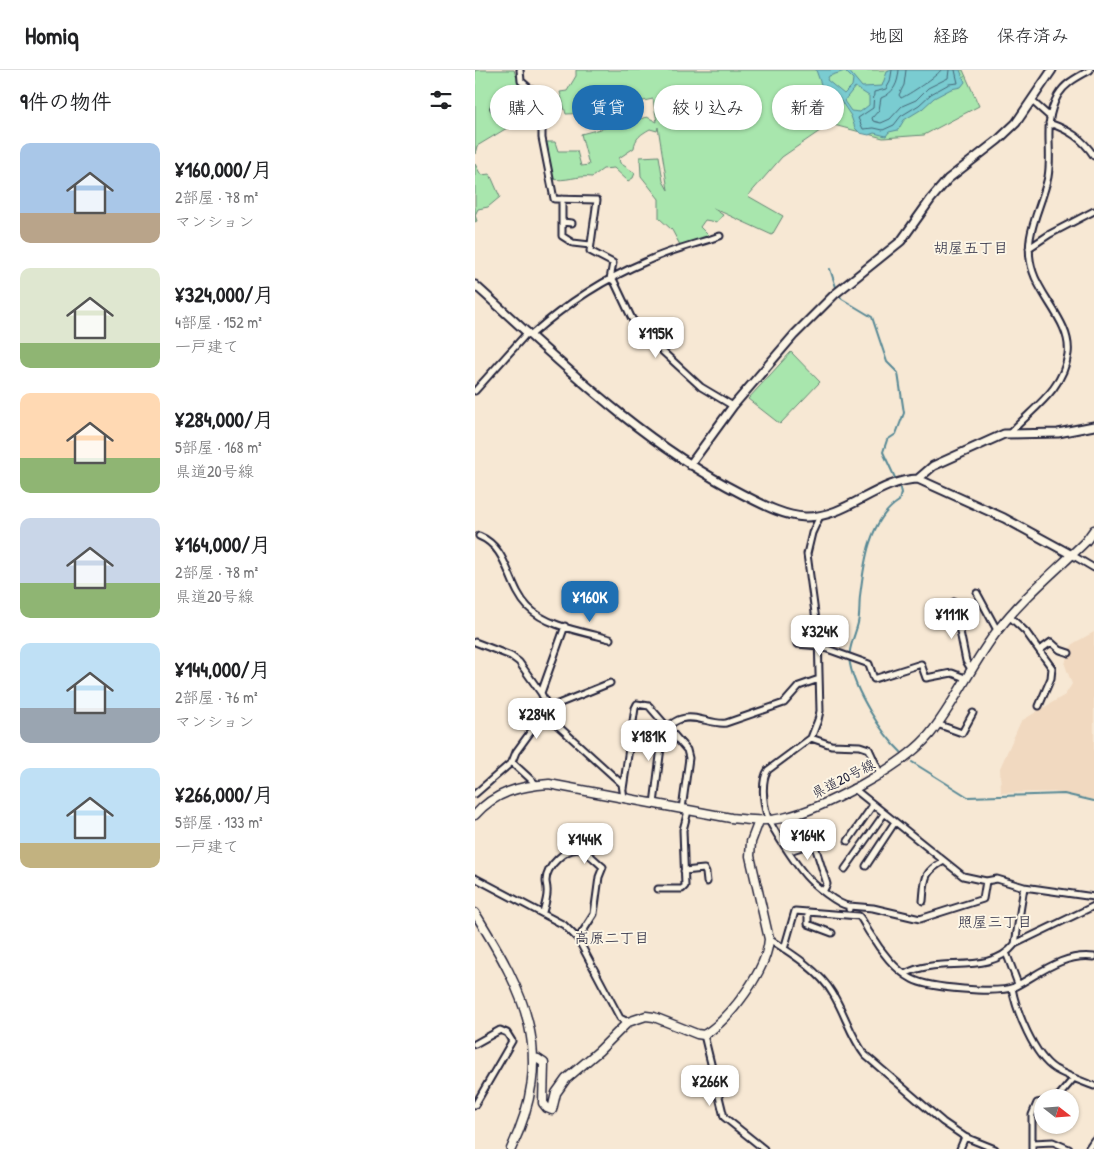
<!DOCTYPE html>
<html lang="ja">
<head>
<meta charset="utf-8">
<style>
	:root { --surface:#fff; --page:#f2f2f2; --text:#202124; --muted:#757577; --line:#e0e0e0; --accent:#1f6fb2 }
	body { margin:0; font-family:"Patrick Hand","Klee One",sans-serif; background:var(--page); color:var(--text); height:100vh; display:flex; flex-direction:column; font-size:19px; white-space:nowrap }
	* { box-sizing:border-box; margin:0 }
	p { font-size:16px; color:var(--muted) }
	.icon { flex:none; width:28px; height:28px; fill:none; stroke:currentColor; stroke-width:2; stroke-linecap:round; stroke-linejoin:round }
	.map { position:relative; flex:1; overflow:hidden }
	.panel { display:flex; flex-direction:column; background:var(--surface); width:475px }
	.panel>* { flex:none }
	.guide { position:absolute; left:15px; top:15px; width:475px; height:45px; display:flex; gap:10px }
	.needle { width:32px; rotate:107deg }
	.fabs { position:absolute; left:559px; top:1019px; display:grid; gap:10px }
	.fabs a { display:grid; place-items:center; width:45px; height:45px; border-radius:50%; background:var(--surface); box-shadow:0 1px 4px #0004; font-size:25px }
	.price { position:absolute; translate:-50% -42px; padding:0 11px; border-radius:10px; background:#fff; color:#222; font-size:16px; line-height:32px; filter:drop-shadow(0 1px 2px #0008) }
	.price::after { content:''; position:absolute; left:50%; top:30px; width:15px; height:11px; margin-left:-8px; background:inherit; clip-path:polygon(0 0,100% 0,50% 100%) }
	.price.selected { background:var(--accent); color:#fff }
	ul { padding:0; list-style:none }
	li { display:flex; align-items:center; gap:15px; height:125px; padding:0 20px }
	li span { display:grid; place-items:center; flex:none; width:140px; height:100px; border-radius:10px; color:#555 }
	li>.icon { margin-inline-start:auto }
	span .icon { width:60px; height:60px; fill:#fffc; stroke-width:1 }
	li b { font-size:21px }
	h2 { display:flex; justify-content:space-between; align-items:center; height:60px; padding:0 20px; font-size:21px }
	.tag { padding:0 18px; border-radius:22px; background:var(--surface); box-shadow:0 1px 4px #0004; font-size:18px; line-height:45px }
	.tag.selected { background:var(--accent); color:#fff }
	header { display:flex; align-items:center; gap:30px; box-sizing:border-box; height:70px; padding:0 25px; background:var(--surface); border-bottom:1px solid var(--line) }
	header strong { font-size:24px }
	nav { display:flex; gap:28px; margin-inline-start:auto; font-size:18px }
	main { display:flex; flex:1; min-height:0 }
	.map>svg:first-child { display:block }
	.built { fill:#f1d9c0 }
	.green { fill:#a8e6ad; stroke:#658474 }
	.water { fill:#7accd1; stroke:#578895; fill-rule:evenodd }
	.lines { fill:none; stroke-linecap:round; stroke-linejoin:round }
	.shore { stroke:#456677; stroke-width:1 }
	.stream { stroke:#578895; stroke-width:2 }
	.minor-casing { stroke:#22223b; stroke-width:9 }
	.tertiary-casing { stroke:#22223b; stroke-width:11 }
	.secondary-casing { stroke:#22223b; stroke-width:11 }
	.minor { stroke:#fcf5e5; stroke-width:5 }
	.tertiary { stroke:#fcf5e5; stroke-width:7 }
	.secondary { stroke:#fcf5e5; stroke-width:8 }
	.labels { text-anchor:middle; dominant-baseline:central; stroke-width:4; stroke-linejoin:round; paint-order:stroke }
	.street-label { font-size:14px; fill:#22223b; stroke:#fcf5e5 }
	.neighbourhood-label { font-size:15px; fill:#22223b; stroke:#fcf5e5 }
</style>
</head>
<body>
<header>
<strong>Homiq</strong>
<nav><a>地図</a><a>経路</a><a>保存済み</a></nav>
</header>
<main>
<section class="panel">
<h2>9件の物件<svg class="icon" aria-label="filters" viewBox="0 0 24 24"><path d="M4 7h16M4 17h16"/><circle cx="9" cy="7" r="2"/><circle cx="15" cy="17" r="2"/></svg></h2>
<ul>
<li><span style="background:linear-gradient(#a9c7e8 70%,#b9a48a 0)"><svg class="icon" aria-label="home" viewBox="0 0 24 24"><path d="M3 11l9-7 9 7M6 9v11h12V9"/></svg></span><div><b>¥160,000/月</b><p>2部屋 · 78 m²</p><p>マンション</p></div></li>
<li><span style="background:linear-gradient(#dfe7d0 75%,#8fb573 0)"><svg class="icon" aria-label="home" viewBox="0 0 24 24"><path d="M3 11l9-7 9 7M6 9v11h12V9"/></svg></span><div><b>¥324,000/月</b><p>4部屋 · 152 m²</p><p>一戸建て</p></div></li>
<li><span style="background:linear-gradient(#ffd9b3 65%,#8fb573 0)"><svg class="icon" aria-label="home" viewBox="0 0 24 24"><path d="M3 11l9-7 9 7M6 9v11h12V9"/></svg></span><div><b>¥284,000/月</b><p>5部屋 · 168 m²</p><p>県道20号線</p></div></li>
<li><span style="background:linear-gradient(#c9d6e8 65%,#8fb573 0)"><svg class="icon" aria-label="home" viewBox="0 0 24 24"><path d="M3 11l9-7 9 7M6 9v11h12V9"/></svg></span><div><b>¥164,000/月</b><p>2部屋 · 78 m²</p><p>県道20号線</p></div></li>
<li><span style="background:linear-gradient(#bfe0f5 65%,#9aa5b1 0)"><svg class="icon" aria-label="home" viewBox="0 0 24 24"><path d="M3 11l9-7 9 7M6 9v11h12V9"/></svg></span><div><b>¥144,000/月</b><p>2部屋 · 76 m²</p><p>マンション</p></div></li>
<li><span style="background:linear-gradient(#bfe0f5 75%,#c2b280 0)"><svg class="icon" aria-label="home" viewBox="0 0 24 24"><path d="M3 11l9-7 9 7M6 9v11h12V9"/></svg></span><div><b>¥266,000/月</b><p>5部屋 · 133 m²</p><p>一戸建て</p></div></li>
</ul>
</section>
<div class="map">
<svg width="619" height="1079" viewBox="0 0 619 1079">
	<rect width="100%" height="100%" fill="#f7e8d4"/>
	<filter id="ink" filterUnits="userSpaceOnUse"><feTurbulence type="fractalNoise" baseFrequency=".02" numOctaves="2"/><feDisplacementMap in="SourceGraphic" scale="10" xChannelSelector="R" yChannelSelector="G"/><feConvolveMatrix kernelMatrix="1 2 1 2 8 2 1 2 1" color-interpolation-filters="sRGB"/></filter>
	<g filter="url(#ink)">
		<path class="built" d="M 619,562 L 619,730 L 579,722 L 526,723 L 525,698 L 546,651 L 590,625 L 597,614 L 590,595 L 593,581 L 599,573 Z"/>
		<path class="green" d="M 0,0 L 39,0 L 41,6 L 51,14 L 17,38 L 20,40 L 39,29 L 39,44 L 42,52 L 2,76 L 0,84 Z
			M 101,0 L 488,0 L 504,36 L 449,65 L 408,68 L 355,54 L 307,87 L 273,126 L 308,146 L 297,165 L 238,138 L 248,145 L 242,152 L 230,150 L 225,157 L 234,166 L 205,175 L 197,160 L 184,148 L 184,129 L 166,106 L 165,87 L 184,86 L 188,111 L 193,120 L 183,57 L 182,61 L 175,59 C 166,64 160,68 159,78 L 144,88 L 145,93 L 160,103 L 158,108 L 153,111 L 139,98 L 128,99 L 117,107 C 103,105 90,112 77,109 L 70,72 L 80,72 L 83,81 L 102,81 L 106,96 L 114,95 L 106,64 L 172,47 L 182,52 L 178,29 L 144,36 L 139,33 L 115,43 L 91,44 L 85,22 L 92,21 L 101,6 Z
			M 0,94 L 6,105 L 15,104 L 25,127 L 13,137 L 3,139 L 0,145 L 2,151 L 0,152 Z
			M 316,282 L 345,312 L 305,354 L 273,329 Z"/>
		<path class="water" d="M 341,0 L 373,0 L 387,17 L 407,16 L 412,2 L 416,0 L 485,0 L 490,12 L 486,17 L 476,19 L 459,28 L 447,39 L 429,50 L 423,60 L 414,62 L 411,66 L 399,63 L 394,65 L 385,63 L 380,58 L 376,46 L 364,28 L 357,21 L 348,20 ZM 370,1 L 378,9 L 377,16 L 369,24 L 352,10 L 354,6 ZM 380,17 L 394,26 L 394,35 L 385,42 L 376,41 L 369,31 Z"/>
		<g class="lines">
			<path class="shore" d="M 417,0 L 415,12 L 411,19 L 399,22 L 398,38 L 383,48 L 388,59 L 399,58 L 408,60 L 419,55 L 426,46 L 444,35 L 456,24 L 474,14 L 483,13 L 480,0
				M 424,0 C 423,13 419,23 406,28 L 404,40 L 397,48 L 398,51 L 406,53 L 415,49 L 427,36 L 441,30 L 453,18 L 473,8 L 474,0
				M 431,0 L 429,15 L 424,25 L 426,28 C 432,26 465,4 466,0"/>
			<path class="stream" d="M 355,199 L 362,220
				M 364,225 L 367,229 L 397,247 L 412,292 L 423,303 L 429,343 L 421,364 L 412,370 L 408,382 L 421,410
				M 424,414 L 426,423 L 424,431 C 394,450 389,493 385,526 C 384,535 385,544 383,553 C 380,566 372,580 375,594 C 380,621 406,663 426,682
				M 437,692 L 493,727 L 589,724 L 619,731"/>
			<defs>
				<path id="minor" d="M 45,0 L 46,11 L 54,18
					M 557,31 L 575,47
					M 19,38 L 54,18 L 64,21 L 67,28 L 67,68 L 79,129 L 122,130 L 115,181 L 138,193 L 135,209
					M 574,53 C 594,60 607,68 619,86
					M 87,129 L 87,166 L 98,173 L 115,175
					M 87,152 L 97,153
					M 554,178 L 575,164 L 619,141
					M 135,209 L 139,211 L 157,249 L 173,268 L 226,317 L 258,336
					M 56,265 C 91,234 129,209 172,191 C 195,180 221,174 245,166
					M 0,321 L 53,262
					M 536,362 C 558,338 588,320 593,284 C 597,255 566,228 558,202 C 546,167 566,140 573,107 C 578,77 567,54 583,25 C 591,12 603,7 615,0
					M 345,446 L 337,463 L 332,484 L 343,565 L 345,641 L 343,650 L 336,668 L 293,700 C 286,710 288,732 292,745 C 295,756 322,796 331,806 C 339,815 363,835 374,836
					M 4,466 C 34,478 32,515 53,537 C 72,557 110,562 135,569
					M 597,485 L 619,498
					M 502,523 L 522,560
					M 479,532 L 491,591 L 496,599
					M 534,546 L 551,562 L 577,598 L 576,608 L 564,636
					M 0,572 L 36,586 L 44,592 L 66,623 L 82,655 L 147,714 L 149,728
					M 322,574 L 344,576 L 394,594 L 399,609 L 446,594 L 451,608 L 477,603 L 490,608
					M 565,580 L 576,572 L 585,580 L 594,583
					M 66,623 L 90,556
					M 462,654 L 487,663 L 498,643
					M 192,657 C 196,654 202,650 206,649 C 220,644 237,655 251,653 L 309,633 L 324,616 L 344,609
					M 336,668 L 356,675 L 385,676 L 394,679 L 405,703
					M 37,692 L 62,715
					M 378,718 L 488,806 L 511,811 L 522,809 L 549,817 L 619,827
					M 148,719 L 160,638 L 162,634 L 174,636 L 212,680 L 214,688 L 207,739
					M 0,724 L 37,692 L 41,682 L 73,638 L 135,613
					M 179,734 L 189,653
					M 373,771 L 398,735
					M 314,781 L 339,773 L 352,814 L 349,820
					M 391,796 L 420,752
					M 370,799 L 409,744
					M 209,801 L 229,799 L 231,803 L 232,812
					M 0,808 L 89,855 L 103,869 L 145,948 L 153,952
					M 183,819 L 207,819 L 210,816 L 208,760 L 213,741
					M 448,831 C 450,809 448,802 469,791
					M 374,839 L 374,836 L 398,838 L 445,849 L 508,829 L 511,811
					M 68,842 C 70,835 73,826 72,819 C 72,816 71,814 71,811 C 71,797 91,776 106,780 C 113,782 122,792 128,797 L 124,807 L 119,844 L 103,869
					M 333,842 L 333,854 L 357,863
					M 294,869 C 316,883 345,901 358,924 C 370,944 376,967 390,985 L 468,1052 L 490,1067 L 520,1079
					M 540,874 L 549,817
					M 309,879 L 320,841 L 384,846 C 389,851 391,859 396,865 C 405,880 421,901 437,909 C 453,918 523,924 539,917 C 564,904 588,883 619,887
					M 532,885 L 543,914
					M 430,904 C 464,885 514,907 540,874 L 619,836
					M 537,918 C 541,940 559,986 580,999 C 592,1006 606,1011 619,1016
					M 229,965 L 249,1047 L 289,1079
					M 0,974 L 25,960 L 32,963 L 37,971 L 0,1035
					M 582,1028 L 599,1008
					M 558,1073 L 578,1072 L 594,1079
					M 485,1079 L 490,1067
					M 557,1079 L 557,1045 L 562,1033 L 568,1032
					M 613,1079 L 619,1070"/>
				<path id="tertiary" d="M 0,215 C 84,291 165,372 267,424 C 287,434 308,446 330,447 C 372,448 402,410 443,409 L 529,448 L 597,485
					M 215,395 L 258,336 L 319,265 L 360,224 L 426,171 L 456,129 L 473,109 L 523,70 L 541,53 L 577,0
					M 443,409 L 458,396 L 529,364 L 583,363 L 619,356"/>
				<path id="secondary" d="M 0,745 C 20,722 45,716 74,714 L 256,748 C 274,750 290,752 308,748 C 348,739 429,696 455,664 C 481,632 497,593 523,560 C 548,527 582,500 611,471 L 619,460
					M 0,843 C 51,925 81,984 36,1079
					M 58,988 L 63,989 L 69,993 L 68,1033 L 72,1038 L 77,1040 L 81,1023 L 91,1009 L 124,981 L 153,952 L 171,946 L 179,947 L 222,964 L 229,965 C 255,949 292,900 294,869 L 275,786 L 276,772 L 284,751"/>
			</defs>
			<use href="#minor" class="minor-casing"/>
			<use href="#tertiary" class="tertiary-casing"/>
			<use href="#secondary" class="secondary-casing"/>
			<use href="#minor" class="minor"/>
			<use href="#tertiary" class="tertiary"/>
			<use href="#secondary" class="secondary"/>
		</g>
	</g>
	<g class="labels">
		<g class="street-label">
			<text transform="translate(368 708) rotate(-27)">県道20号線</text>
		</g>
		<g class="neighbourhood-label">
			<text x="496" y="177">胡屋五丁目</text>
			<text x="520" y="851">照屋三丁目</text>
			<text x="137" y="867">高原二丁目</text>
		</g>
	</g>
</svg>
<div class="fabs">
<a><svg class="needle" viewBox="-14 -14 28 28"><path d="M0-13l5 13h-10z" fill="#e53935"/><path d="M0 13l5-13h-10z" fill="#757577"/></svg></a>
</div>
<b class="price" style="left:181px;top:289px">¥195K</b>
<b class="price selected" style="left:115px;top:553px">¥160K</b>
<b class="price" style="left:477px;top:570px">¥111K</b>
<b class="price" style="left:345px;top:587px">¥324K</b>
<b class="price" style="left:62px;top:670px">¥284K</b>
<b class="price" style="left:174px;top:692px">¥181K</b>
<b class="price" style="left:333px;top:791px">¥164K</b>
<b class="price" style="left:110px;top:795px">¥144K</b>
<b class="price" style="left:235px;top:1037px">¥266K</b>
<div class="guide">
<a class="tag">購入</a>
<a class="tag selected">賃貸</a>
<a class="tag">絞り込み</a>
<a class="tag">新着</a>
</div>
</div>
</main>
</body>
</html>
